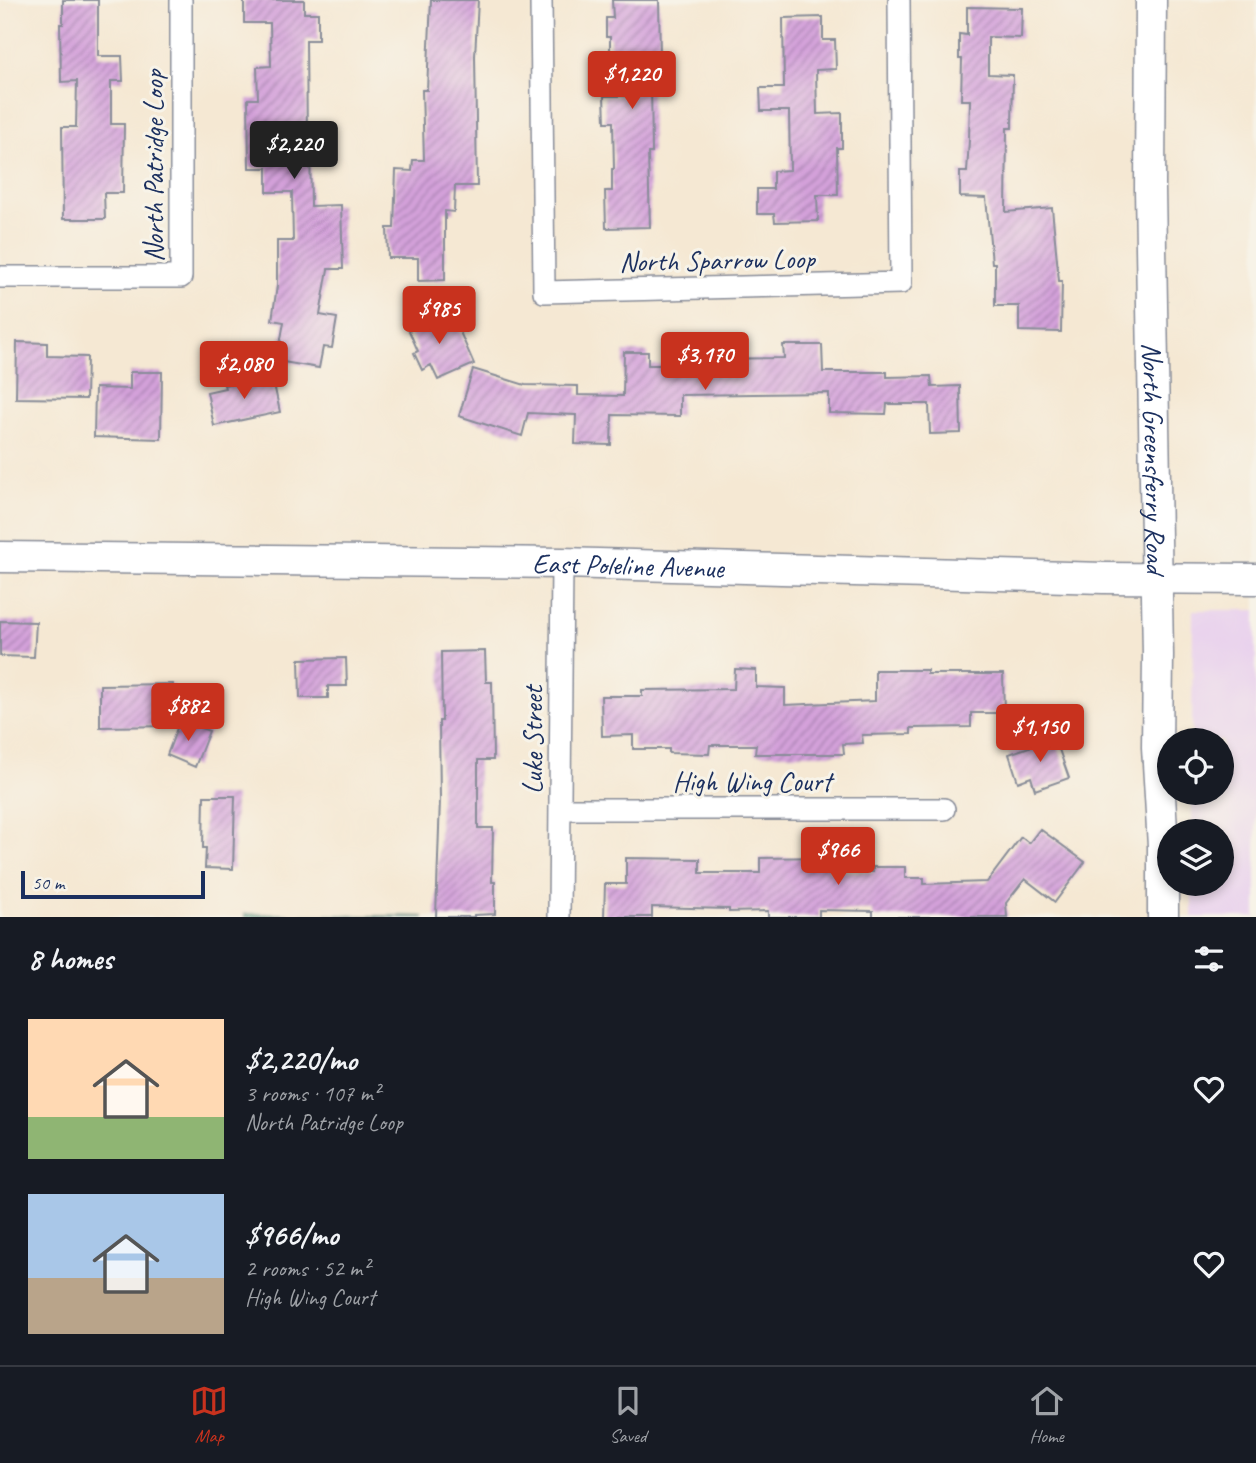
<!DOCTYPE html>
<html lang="en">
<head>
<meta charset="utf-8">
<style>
	:root { --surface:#171b24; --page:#242831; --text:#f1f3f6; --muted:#9ea1a6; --line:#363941; --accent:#c8321e }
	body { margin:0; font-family:Caveat,sans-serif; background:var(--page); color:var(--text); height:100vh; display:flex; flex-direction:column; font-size:26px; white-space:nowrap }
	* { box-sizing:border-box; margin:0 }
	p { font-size:23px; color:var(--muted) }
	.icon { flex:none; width:38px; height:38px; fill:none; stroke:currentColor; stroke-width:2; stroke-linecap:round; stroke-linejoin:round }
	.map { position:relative; height:917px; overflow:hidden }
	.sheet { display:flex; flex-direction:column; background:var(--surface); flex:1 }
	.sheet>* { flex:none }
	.buttons { position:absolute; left:1157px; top:728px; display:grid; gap:14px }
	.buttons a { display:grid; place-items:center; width:77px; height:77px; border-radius:50%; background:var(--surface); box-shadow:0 4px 10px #0003; font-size:35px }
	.scale { position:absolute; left:21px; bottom:18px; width:184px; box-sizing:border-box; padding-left:7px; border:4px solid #1b2f5e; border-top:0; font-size:19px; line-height:24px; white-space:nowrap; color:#1b2f5e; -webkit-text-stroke:5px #f7f3e8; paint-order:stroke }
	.price { position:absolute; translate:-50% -60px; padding:0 16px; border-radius:7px; background:var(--accent); color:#fff; font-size:23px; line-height:46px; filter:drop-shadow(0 2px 4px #0008) }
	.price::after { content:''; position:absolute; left:50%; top:42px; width:21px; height:16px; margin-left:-10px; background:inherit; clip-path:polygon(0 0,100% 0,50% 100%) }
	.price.on { background:#222; color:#fff }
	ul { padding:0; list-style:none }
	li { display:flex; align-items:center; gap:21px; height:175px; padding:0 28px }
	li span { display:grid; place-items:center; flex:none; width:196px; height:140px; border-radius:0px; color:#555 }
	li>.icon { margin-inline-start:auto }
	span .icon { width:84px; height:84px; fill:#fffc; stroke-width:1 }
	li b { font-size:30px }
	h2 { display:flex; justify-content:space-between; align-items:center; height:84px; padding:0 28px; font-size:30px }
	.dock { display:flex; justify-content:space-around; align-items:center; height:98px; border-top:2px solid var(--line); background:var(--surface); font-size:19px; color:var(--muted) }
	.dock a { display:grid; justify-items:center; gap:4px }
	.dock .on { color:var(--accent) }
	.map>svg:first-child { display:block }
	.built { fill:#e9d2ed }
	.grass { fill:url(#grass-tufts); stroke:#477c76; stroke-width:2 }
	.building { fill:url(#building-hatch) }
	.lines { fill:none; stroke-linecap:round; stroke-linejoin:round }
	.street-casing { stroke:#888c98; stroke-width:24 }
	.secondary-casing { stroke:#888c98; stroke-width:33 }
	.street { stroke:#fff; stroke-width:21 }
	.secondary { stroke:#fff; stroke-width:30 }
	.labels { text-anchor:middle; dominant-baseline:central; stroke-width:6; stroke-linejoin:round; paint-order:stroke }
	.street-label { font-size:28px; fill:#1b2f5e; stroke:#f7f3e8 }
</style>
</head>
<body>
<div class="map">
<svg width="1256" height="917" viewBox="0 0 1256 917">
	<defs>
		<pattern id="grass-tufts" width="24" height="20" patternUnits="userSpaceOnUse" patternTransform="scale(1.75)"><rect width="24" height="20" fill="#73c98d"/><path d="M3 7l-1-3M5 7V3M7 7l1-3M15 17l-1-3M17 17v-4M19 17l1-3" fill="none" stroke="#5ea476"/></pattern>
		<pattern id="building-hatch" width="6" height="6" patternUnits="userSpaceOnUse" patternTransform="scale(1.75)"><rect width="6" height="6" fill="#d4a1da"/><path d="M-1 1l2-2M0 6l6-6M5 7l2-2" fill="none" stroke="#ab84b4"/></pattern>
	</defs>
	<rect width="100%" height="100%" fill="#f7f3e8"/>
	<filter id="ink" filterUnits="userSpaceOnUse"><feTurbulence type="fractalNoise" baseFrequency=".0143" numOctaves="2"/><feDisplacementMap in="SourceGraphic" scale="14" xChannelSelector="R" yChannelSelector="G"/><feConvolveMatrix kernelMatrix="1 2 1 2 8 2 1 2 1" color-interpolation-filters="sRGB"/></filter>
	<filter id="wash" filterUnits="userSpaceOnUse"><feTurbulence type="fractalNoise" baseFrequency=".00686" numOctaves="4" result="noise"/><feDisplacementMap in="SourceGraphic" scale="28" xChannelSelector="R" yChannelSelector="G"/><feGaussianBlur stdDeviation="1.57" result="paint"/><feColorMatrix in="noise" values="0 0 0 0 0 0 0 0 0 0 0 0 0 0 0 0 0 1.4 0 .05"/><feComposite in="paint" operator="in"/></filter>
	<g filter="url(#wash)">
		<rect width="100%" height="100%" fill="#f5e8d3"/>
		<path class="built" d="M 1193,610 L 1256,610 L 1256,917 L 1192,917 L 1192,884 L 1222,884 L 1222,831 L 1192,831 L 1192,793 L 1222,793 L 1222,740 L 1192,740 Z"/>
		<path class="grass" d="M 245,914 L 424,917 L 245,917 Z"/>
		<g id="blocks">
			<path class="building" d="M 63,0 L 98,0 L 98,56 L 122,56 L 123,81 L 111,81 L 111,124 L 124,124 L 123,193 L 104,193 L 105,219 L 63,219 L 62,127 L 76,127 L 77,81 L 61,82 L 60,24 L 63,24 Z
				M 244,0 L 304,0 L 304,13 L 318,13 L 318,40 L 306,40 L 307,139 L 310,139 L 311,206 L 341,205 L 343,269 L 328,269 L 320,315 L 337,318 L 332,348 L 323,347 L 319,368 L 277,361 L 284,322 L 272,320 L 277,286 L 277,241 L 293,241 L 292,192 L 267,192 L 267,168 L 249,168 L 248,99 L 258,99 L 257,67 L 271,66 L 270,23 L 244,23 Z
				M 431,0 L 478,0 L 475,56 L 477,186 L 455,186 L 454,212 L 445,211 L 445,280 L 418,281 L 418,258 L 388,258 L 387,228 L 394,228 L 396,170 L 412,171 L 413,160 L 424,160 L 422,90 L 427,90 Z
				M 612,0 L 659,0 L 660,57 L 655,57 L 655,80 L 651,80 L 652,153 L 648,153 L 650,227 L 606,228 L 605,191 L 612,191 L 612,169 L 614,169 L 613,122 L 605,122 L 604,96 L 625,96 L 625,58 L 610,58 L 610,37 L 606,37 L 606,18 L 613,18 Z
				M 967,7 L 1022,8 L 1021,38 L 988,37 L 988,74 L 1013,75 L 1012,128 L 1007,128 L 1006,212 L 1052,208 L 1059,281 L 1062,281 L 1061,332 L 1019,331 L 1019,306 L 995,306 L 995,263 L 992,263 L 986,198 L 960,197 L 960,172 L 967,172 L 969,140 L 970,100 L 961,100 L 962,59 L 959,59 L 959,34 L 967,35 Z
				M 823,17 L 823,40 L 835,40 L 836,69 L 816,70 L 817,114 L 842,113 L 842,148 L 837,148 L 838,195 L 817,195 L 818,221 L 775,222 L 774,214 L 757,214 L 757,189 L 773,189 L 773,171 L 790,170 L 789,111 L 761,111 L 760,88 L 784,88 L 783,18 Z
				M 438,310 L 447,330 L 457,325 L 474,364 L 438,380 L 431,365 L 422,370 L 414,353 L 418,351 L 406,324 Z
				M 17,342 L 47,343 L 47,356 L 87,357 L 86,399 L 16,398 Z
				M 783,345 L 822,345 L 823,372 L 887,372 L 887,377 L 931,376 L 932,387 L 960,386 L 961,433 L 930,434 L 929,404 L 887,404 L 886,414 L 829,413 L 829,393 L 680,395 L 680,416 L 612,415 L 611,445 L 575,444 L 576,415 L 528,413 L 522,436 L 459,416 L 473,369 L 525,385 L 578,386 L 578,395 L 623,396 L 624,352 L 648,352 L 648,365 L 689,365 L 689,359 L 784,358 Z
				M 130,372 L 162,372 L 161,439 L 94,437 L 95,388 L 130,389 Z
				M 272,375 L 280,412 L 214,426 L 207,392 L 225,388 L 224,385 Z
				M 0,621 L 36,622 L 34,657 L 0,656 Z
				M 485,651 L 486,682 L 492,682 L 493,760 L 478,760 L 478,828 L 493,828 L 492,882 L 495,882 L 495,914 L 474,915 L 474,917 L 436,917 L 440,799 L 439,721 L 442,721 L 441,652 Z
				M 346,658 L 347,686 L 328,686 L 328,698 L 300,698 L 299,659 Z
				M 735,669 L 756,670 L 756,687 L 785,688 L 785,705 L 875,701 L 875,670 L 927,670 L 927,674 L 1003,674 L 1004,713 L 971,713 L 971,727 L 911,728 L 911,734 L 862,735 L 863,743 L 843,744 L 844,754 L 755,754 L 756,745 L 710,745 L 709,754 L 669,753 L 669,749 L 633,749 L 633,735 L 602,736 L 601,696 L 642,696 L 642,690 L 734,689 Z
				M 173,684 L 174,726 L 100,727 L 100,685 Z
				M 180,720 L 209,731 L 195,767 L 167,755 Z
				M 1055,738 L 1069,778 L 1035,790 L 1031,777 L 1018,782 L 1009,754 Z
				M 204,796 L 235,796 L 233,869 L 205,868 L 206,848 L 203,848 Z
				M 1040,829 L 1085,862 L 1055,902 L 1025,879 L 1006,903 L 1007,917 L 873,917 L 873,911 L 819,910 L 819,917 L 768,917 L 768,911 L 729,912 L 729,909 L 652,907 L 652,917 L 604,917 L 605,884 L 626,884 L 626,858 L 700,859 L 700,873 L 760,873 L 760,858 L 829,857 L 829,871 L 873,872 L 873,867 L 905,867 L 905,878 L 924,878 L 924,884 L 987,882 L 1021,837 L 1029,843 Z"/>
		</g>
	</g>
	<g filter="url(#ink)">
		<use href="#blocks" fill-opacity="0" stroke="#888c98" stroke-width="2"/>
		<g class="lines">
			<defs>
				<path id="street" d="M 541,0 L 544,292 L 901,283 L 899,0
					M 0,277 L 181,277 L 181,0
					M 560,809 L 944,809
					M 559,917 L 562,563"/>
				<g id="secondary">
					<path id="s1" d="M 1151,0 L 1150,189 L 1158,655 L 1157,747 L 1163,846 L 1163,917"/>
					<path id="s2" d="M 0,557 L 562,563 L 1103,578 L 1256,579"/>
				</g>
			</defs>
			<use href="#street" class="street-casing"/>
			<use href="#secondary" class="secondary-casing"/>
			<use href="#street" class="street"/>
			<use href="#secondary" class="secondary"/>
		</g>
	</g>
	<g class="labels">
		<g class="street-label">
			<text transform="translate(153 166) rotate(-90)">North Patridge Loop</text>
			<text transform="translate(717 260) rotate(-1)">North Sparrow Loop</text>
			<text stroke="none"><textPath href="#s1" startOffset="458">North Greensferry Road</textPath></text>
			<text stroke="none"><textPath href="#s2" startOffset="628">East Poleline Avenue</textPath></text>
			<text transform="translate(532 740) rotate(-90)">Luke Street</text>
			<text x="752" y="781">High Wing Court</text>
		</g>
	</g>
</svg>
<div class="buttons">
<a><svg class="icon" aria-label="locate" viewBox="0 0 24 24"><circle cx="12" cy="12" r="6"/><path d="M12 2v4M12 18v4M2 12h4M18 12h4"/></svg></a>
<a><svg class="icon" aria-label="layers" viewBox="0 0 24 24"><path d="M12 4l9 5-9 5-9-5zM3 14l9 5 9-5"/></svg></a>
</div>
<div class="scale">50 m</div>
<b class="price" style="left:632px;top:111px">$1,220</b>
<b class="price on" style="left:294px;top:181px">$2,220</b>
<b class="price" style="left:439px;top:346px">$985</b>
<b class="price" style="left:705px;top:392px">$3,170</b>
<b class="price" style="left:244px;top:401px">$2,080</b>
<b class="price" style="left:188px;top:743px">$882</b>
<b class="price" style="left:1040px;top:764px">$1,150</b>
<b class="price" style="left:838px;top:887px">$966</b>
</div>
<section class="sheet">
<h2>8 homes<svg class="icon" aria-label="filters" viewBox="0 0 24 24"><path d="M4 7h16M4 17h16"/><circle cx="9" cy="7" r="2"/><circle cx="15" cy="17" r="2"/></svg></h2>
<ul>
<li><span style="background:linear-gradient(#ffd9b3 70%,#8fb573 0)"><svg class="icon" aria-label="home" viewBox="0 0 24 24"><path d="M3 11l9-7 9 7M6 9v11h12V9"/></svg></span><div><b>$2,220/mo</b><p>3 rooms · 107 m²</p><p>North Patridge Loop</p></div><svg class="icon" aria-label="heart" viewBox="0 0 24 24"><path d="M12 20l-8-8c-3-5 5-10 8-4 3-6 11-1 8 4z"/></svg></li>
<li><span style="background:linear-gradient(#a9c7e8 60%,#b9a48a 0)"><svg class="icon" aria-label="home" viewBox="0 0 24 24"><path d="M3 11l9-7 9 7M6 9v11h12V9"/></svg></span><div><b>$966/mo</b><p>2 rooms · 52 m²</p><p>High Wing Court</p></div><svg class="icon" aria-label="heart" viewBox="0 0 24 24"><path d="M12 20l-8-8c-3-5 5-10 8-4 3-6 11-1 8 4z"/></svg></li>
</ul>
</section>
<nav class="dock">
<a class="on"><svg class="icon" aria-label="map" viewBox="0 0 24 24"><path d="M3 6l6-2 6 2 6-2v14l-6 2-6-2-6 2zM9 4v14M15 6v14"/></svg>Map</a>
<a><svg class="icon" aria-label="saved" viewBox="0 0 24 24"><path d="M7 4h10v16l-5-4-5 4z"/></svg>Saved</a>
<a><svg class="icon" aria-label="home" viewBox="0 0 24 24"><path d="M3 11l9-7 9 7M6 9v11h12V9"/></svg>Home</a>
</nav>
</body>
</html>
